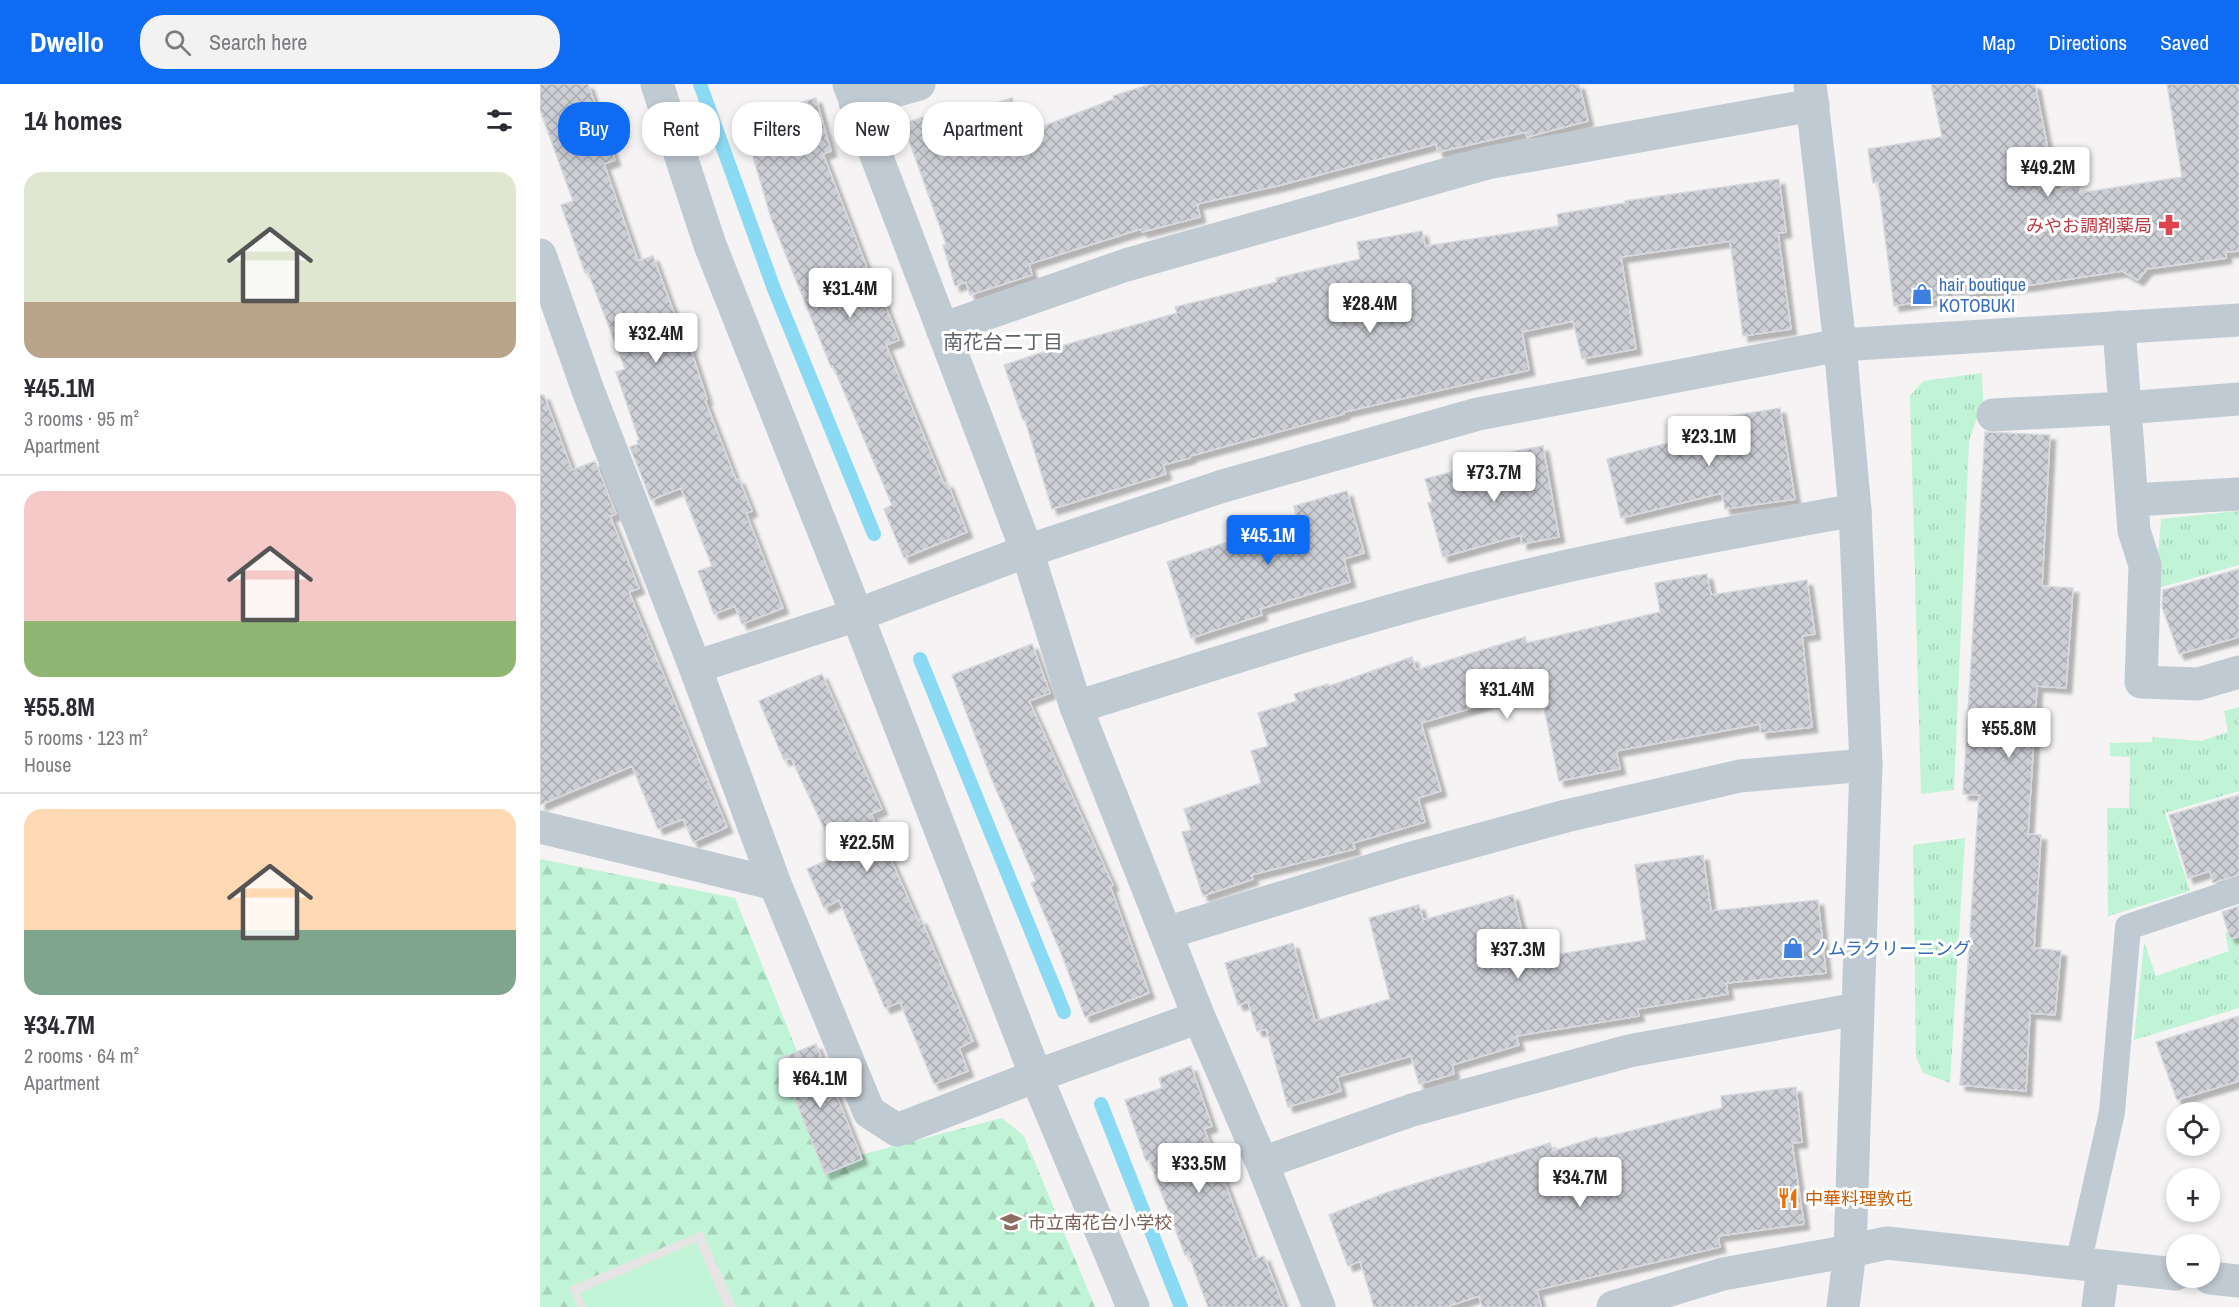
<!DOCTYPE html>
<html lang="en">
<head>
<meta charset="utf-8">
<style>
	:root { --surface:#fff; --page:#f2f2f3; --text:#2b2b33; --muted:#7c7c81; --line:#e1e1e2; --accent:#0f6bf3 }
	body { margin:0; font-family:"Archivo Narrow","Noto Sans JP",sans-serif; background:var(--page); color:var(--text); height:100vh; display:flex; flex-direction:column; font-size:22px; white-space:nowrap }
	* { box-sizing:border-box; margin:0 }
	p { font-size:20px; color:var(--muted) }
	.icon { flex:none; width:33px; height:33px; fill:none; stroke:currentColor; stroke-width:2; stroke-linecap:round; stroke-linejoin:round }
	.map { position:relative; flex:1; overflow:hidden }
	.drawer { display:flex; flex-direction:column; background:var(--surface); width:540px }
	.drawer>* { flex:none }
	.hud { position:absolute; left:18px; top:18px; width:570px; height:54px; display:flex; gap:12px }
	.controls { position:absolute; left:1626px; top:1018px; display:grid; gap:12px }
	.controls a { display:grid; place-items:center; width:54px; height:54px; border-radius:50%; background:var(--surface); box-shadow:0 3px 9px #0003; font-size:30px }
	.price { position:absolute; translate:-50% -51px; padding:0 14px; border-radius:6px; background:#fff; color:#222; font-size:20px; line-height:39px; filter:drop-shadow(0 2px 3px #0008) }
	.price::after { content:''; position:absolute; left:50%; top:36px; width:18px; height:14px; margin-left:-9px; background:inherit; clip-path:polygon(0 0,100% 0,50% 100%) }
	.price.on { background:var(--accent); color:#fff }
	ul { padding:0; list-style:none }
	li { display:grid; align-content:center; gap:12px; height:318px; padding:0 24px }
	li+li { border-top:2px solid var(--line) }
	li span { display:grid; place-items:center; height:186px; border-radius:18px; color:#555 }
	li>.icon { margin-inline-start:auto }
	span .icon { width:108px; height:108px; fill:#fffc; stroke-width:1 }
	li b { font-size:26px }
	h2 { display:flex; justify-content:space-between; align-items:center; height:72px; padding:0 24px; font-size:26px }
	.tag { padding:0 21px; border-radius:24px; background:var(--surface); box-shadow:0 3px 9px #0003; font-size:21px; line-height:54px }
	.tag.on { background:var(--accent); color:#fff }
	header { display:flex; align-items:center; gap:36px; box-sizing:border-box; height:84px; padding:0 30px; background:var(--accent); color:#fff }
	header strong { font-size:28px }
	nav { display:flex; gap:33px; margin-inline-start:auto; font-size:21px }
	.search { width:420px; height:54px; background:var(--page); display:flex; align-items:center; gap:15px; box-sizing:border-box; padding:0 21px; border-radius:24px; color:var(--muted); font-size:22px }
	main { display:flex; flex:1; min-height:0 }
	.map>svg:first-child { display:block }
	.education { fill:#e6e4e5 }
	.grass { fill:url(#grass-tufts) }
	.forest { fill:url(#forest-firs) }
	.park { fill:#c1f3d6 }
	.lines { fill:none; stroke-linecap:round; stroke-linejoin:round }
	.stream { stroke:#8bdaf3; stroke-width:14 }
	.building { fill:url(#building-cross-hatch); stroke:#d7d9de; stroke-width:1.5; filter:url(#shadow) }
	.service { stroke:#c0cad3; stroke-width:26 }
	.minor { stroke:#c0cad3; stroke-width:33 }
	.tertiary { stroke:#c0cad3; stroke-width:33 }
	.labels { text-anchor:middle; dominant-baseline:central; stroke-width:6; stroke-linejoin:round; paint-order:stroke }
	.health-label { font-size:18px; fill:#be3a42; stroke:#fff; text-anchor:end }
	.shop-label { font-size:18px; fill:#366cbe; stroke:#fff; text-anchor:start }
	.food-label { font-size:18px; fill:#c56008; stroke:#fff; text-anchor:start }
	.education-label { font-size:18px; fill:#785e54; stroke:#fff; text-anchor:start }
	.neighbourhood-label { font-size:20px; fill:#5f6368; stroke:#fff }
</style>
</head>
<body>
<header>
<strong>Dwello</strong>
<div class="search"><svg class="icon" aria-label="search" viewBox="0 0 24 24"><circle cx="10" cy="10" r="6"/><path d="M15 15l6 6"/></svg>Search here</div>
<nav><a>Map</a><a>Directions</a><a>Saved</a></nav>
</header>
<main>
<section class="drawer">
<h2>14 homes<svg class="icon" aria-label="filters" viewBox="0 0 24 24"><path d="M4 7h16M4 17h16"/><circle cx="9" cy="7" r="2"/><circle cx="15" cy="17" r="2"/></svg></h2>
<ul>
<li><span style="background:linear-gradient(#dfe7d0 70%,#b9a48a 0)"><svg class="icon" aria-label="home" viewBox="0 0 24 24"><path d="M3 11l9-7 9 7M6 9v11h12V9"/></svg></span><div><b>¥45.1M</b><p>3 rooms · 95 m²</p><p>Apartment</p></div></li>
<li><span style="background:linear-gradient(#f6c9c9 70%,#8fb573 0)"><svg class="icon" aria-label="home" viewBox="0 0 24 24"><path d="M3 11l9-7 9 7M6 9v11h12V9"/></svg></span><div><b>¥55.8M</b><p>5 rooms · 123 m²</p><p>House</p></div></li>
<li><span style="background:linear-gradient(#ffd9b3 65%,#7fa58c 0)"><svg class="icon" aria-label="home" viewBox="0 0 24 24"><path d="M3 11l9-7 9 7M6 9v11h12V9"/></svg></span><div><b>¥34.7M</b><p>2 rooms · 64 m²</p><p>Apartment</p></div></li>
</ul>
</section>
<div class="map">
<svg width="1699" height="1223" viewBox="0 0 1699 1223">
	<defs>
		<pattern id="grass-tufts" width="24" height="20" patternUnits="userSpaceOnUse" patternTransform="scale(1.5)"><rect width="24" height="20" fill="#c1f3d6"/><path d="M3 7l-1-3M5 7V3M7 7l1-3M15 17l-1-3M17 17v-4M19 17l1-3" fill="none" stroke="#a7d2ba"/></pattern>
		<pattern id="forest-firs" width="22" height="20" patternUnits="userSpaceOnUse" patternTransform="scale(1.5)"><rect width="22" height="20" fill="#c1f3d6"/><path d="M5 1l3.5 6h-7zM16 11l3.5 6h-7z" fill="#a7d2ba"/></pattern>
		<pattern id="building-cross-hatch" width="8" height="8" patternUnits="userSpaceOnUse" patternTransform="scale(1.5)"><rect width="8" height="8" fill="#cdcfd5"/><path d="M0 0l8 8M0 8l8-8" fill="none" stroke="#a8abb0"/></pattern>
		<filter id="shadow"><feDropShadow dx="5.5" dy="5.5" stdDeviation="1.5" flood-color="#0004"/></filter>
	</defs>
	<rect width="100%" height="100%" fill="#f5f3f3"/>
	<path class="education" d="M 162,1147 L 196,1223 L 37,1223 L 28,1203 Z"/>
	<path class="grass" d="M 1442,289 L 1443,317 L 1429,357 L 1414,706 L 1381,710 L 1370,312 L 1383,297 Z
		M 1699,427 L 1699,481 L 1615,505 L 1621,435 Z
		M 1699,623 L 1699,707 L 1625,729 L 1650,807 L 1568,832 L 1567,724 L 1589,724 L 1590,673 L 1570,672 L 1570,659 L 1612,658 L 1613,653 L 1661,657 L 1688,648 L 1684,627 Z
		M 1425,754 L 1410,999 L 1383,989 L 1376,973 L 1373,761 Z
		M 1699,845 L 1699,924 L 1594,956 L 1604,858 L 1616,892 L 1689,867 L 1685,849 Z"/>
	<path class="forest" d="M 0,775 L 195,814 L 301,1076 L 462,1034 L 484,1052 L 555,1223 L 196,1223 L 162,1147 L 29,1203 L 37,1223 L 0,1223 Z"/>
	<path class="park" d="M 156,1158 L 184,1223 L 46,1223 L 40,1209 Z"/>
	<g class="lines">
		<path class="stream" d="M 160,0 L 234,205 L 334,450
			M 380,575 L 524,928
			M 561,1020 L 641,1223"/>
	</g>
	<path class="building" d="M 0,0 L 48,0 L 75,76 L 64,80 L 98,177 L 113,172 L 147,264 L 150,263 L 167,315 L 165,316 L 196,396 L 199,395 L 212,427 L 206,429 L 243,524 L 202,540 L 195,522 L 174,530 L 158,487 L 172,482 L 141,404 L 111,416 L 90,363 L 98,360 L 97,357 L 99,356 L 76,288 L 85,285 L 48,188 L 45,189 L 21,121 L 33,117 L 0,26 Z
		M 611,0 L 1039,0 L 1048,37 L 987,53 L 986,48 L 898,68 L 896,60 L 741,101 L 657,120 L 660,133 L 602,148 L 601,145 L 489,180 L 492,191 L 430,211 L 426,198 L 415,202 L 403,161 L 406,160 L 363,40 L 409,24 L 412,33 L 472,14 L 477,30 L 489,25 L 496,45 L 574,15 L 573,12 Z
		M 1391,0 L 1495,0 L 1516,106 L 1539,103 L 1539,109 L 1642,93 L 1627,0 L 1699,0 L 1699,167 L 1686,168 L 1686,174 L 1607,185 L 1598,196 L 1582,187 L 1354,222 L 1338,98 L 1333,99 L 1328,65 L 1402,53 Z
		M 276,14 L 291,67 L 283,70 L 336,207 L 339,206 L 359,256 L 346,261 L 404,400 L 407,398 L 427,448 L 364,474 L 344,425 L 352,421 L 293,282 L 291,283 L 231,134 L 202,35 Z
		M 1239,95 L 1246,148 L 1238,149 L 1251,245 L 1203,252 L 1190,157 L 1081,173 L 1096,265 L 1042,275 L 1033,237 L 982,248 L 989,286 L 804,328 L 804,330 L 650,372 L 650,374 L 623,381 L 626,390 L 512,425 L 485,336 L 483,336 L 464,281 L 521,262 L 637,229 L 635,223 L 737,198 L 736,194 L 820,175 L 817,158 L 882,147 L 885,162 L 1019,142 L 1017,130 L 1085,119 L 1085,117 Z
		M 0,311 L 4,311 L 32,386 L 55,377 L 76,430 L 70,432 L 99,504 L 89,508 L 187,743 L 153,758 L 143,735 L 118,745 L 92,682 L 0,721 Z
		M 1240,324 L 1255,415 L 1185,425 L 1182,409 L 1081,434 L 1067,375 L 1173,347 L 1171,335 Z
		M 1445,348 L 1510,351 L 1502,502 L 1533,504 L 1526,604 L 1497,602 L 1488,750 L 1501,751 L 1494,864 L 1521,867 L 1515,931 L 1490,929 L 1486,1007 L 1420,1001 L 1439,711 L 1423,710 Z
		M 1003,362 L 1019,453 L 982,460 L 981,451 L 903,473 L 888,419 L 892,418 L 885,395 L 967,373 L 966,369 Z
		M 807,407 L 824,469 L 804,475 L 810,498 L 720,525 L 722,531 L 651,554 L 627,478 L 757,435 L 754,422 Z
		M 1699,485 L 1699,553 L 1639,570 L 1622,523 L 1623,506 Z
		M 1167,490 L 1171,511 L 1267,496 L 1275,550 L 1262,552 L 1272,643 L 1221,649 L 1220,640 L 1076,667 L 1080,685 L 1019,697 L 1000,604 L 881,639 L 901,707 L 878,714 L 885,738 L 813,759 L 815,765 L 711,791 L 713,795 L 663,812 L 642,748 L 651,746 L 644,725 L 721,699 L 711,667 L 728,662 L 718,629 L 757,617 L 754,610 L 788,600 L 789,602 L 872,573 L 876,586 L 985,553 L 987,559 L 1120,528 L 1115,499 Z
		M 492,560 L 510,609 L 489,617 L 573,801 L 570,802 L 609,909 L 545,933 L 523,874 L 491,799 L 496,797 L 452,696 L 412,591 Z
		M 282,590 L 342,725 L 331,730 L 378,837 L 381,835 L 433,957 L 419,964 L 428,987 L 394,1000 L 360,918 L 345,924 L 299,816 L 284,824 L 267,785 L 297,772 L 251,674 L 244,676 L 219,617 Z
		M 1699,711 L 1699,791 L 1673,799 L 1670,787 L 1648,794 L 1629,731 Z
		M 1163,771 L 1171,827 L 1278,816 L 1286,889 L 1186,899 L 1188,910 L 1097,925 L 1099,932 L 976,952 L 979,961 L 912,981 L 914,990 L 879,1000 L 871,972 L 797,993 L 801,1007 L 748,1023 L 726,945 L 717,947 L 708,918 L 698,921 L 685,879 L 753,859 L 775,937 L 850,915 L 829,834 L 879,821 L 883,836 L 973,811 L 989,875 L 1106,856 L 1095,781 Z
		M 1699,822 L 1699,853 L 1690,854 L 1682,828 Z
		M 1699,932 L 1699,997 L 1637,1016 L 1616,958 Z
		M 276,960 L 322,1075 L 285,1090 L 239,975 Z
		M 651,982 L 672,1042 L 664,1045 L 714,1175 L 724,1172 L 744,1223 L 668,1223 L 648,1169 L 645,1171 L 609,1076 L 606,1077 L 585,1016 L 622,1004 L 619,994 Z
		M 1256,1003 L 1262,1058 L 1252,1059 L 1264,1140 L 1178,1152 L 1180,1163 L 997,1206 L 1001,1223 L 942,1223 L 939,1212 L 906,1223 L 834,1223 L 820,1177 L 808,1182 L 789,1131 L 848,1108 L 1010,1059 L 1013,1067 L 1057,1053 L 1058,1055 L 1182,1024 L 1181,1012 Z"/>
	<g class="lines">
		<path class="service" d="M 1538,1180 L 1572,1028 L 1588,843 L 1699,806"/>
		<path class="minor" d="M 309,0 L 487,467 L 536,623 L 659,933 L 722,1079 L 779,1223
			M 315,18 L 379,0
			M 0,171 L 49,309 L 155,583 L 235,800 L 329,1028 L 357,1046 L 496,992 L 659,933
			M 1579,243 L 1594,447 L 1605,481 L 1601,598 L 1658,600 L 1699,588
			M 402,245 L 586,181 L 947,79 L 1273,21
			M 1453,331 L 1585,324 L 1699,315
			M 1592,416 L 1699,410
			M 155,583 L 317,531
			M 536,623 C 679,579 822,531 968,496 C 1082,468 1199,447 1315,426
			M 0,743 L 235,800
			M 626,849 L 865,776 L 1026,732 L 1200,692 L 1326,681
			M 722,1079 L 872,1026 L 1089,967 L 1317,925
			M 1073,1223 L 1183,1190 L 1310,1167
			M 1558,1223 L 1563,1183"/>
		<path class="tertiary" d="M 117,0 L 170,161 L 317,531 L 496,992 L 593,1223
			M 1270,0 L 1300,261 L 1315,426 L 1326,681 L 1310,1167 L 1303,1223
			M 317,531 L 487,467 L 683,402 L 938,330 L 1300,261 L 1699,236
			M 1310,1167 L 1347,1159 L 1636,1190
			M 1670,1194 L 1699,1197"/>
	</g>
	<defs>
		<symbol id="pharmacy-bare" viewBox="-9 -9 18 18"><path d="M-2-6h4v4h4v4h-4v4h-4v-4h-4v-4h4Z" fill="#e0444e" stroke="#fff" stroke-width="2.5" paint-order="stroke"/></symbol>
		<symbol id="shop-bare" viewBox="-9 -9 18 18"><path d="M-5-2.5h2.3a2.7 3.5 0 0 1 5.4 0H5L5.5 6h-11ZM-1.5-2.5h3a1.5 2.3 0 0 0-3 0Z" fill="#3f7fe0" stroke="#fff" stroke-width="2.5" paint-order="stroke"/></symbol>
		<symbol id="restaurant-bare" viewBox="-9 -9 18 18"><path d="M-5-6h1v4h1v-4h1v4h1v-4h1v5L-1.5 .5V6h-2V.5L-5-1ZM5-6V6H3V1.5H1.5Q1.5-4 5-6Z" fill="#e8710a" stroke="#fff" stroke-width="2.5" paint-order="stroke"/></symbol>
		<symbol id="school-bare" viewBox="-9 -9 18 18"><path d="M0-5L7-2L0 1L-7-2ZM-4 1L0 2.5L4 1V4Q0 6-4 4Z" fill="#8d6e63" stroke="#fff" stroke-width="2.5" paint-order="stroke"/></symbol>
	</defs>
	<g fill-rule="evenodd">
		<use href="#pharmacy-bare" x="1614" y="126" width="30" height="30"/>
		<use href="#shop-bare" x="1367" y="195" width="30" height="30"/>
		<use href="#shop-bare" x="1238" y="849" width="30" height="30"/>
		<use href="#restaurant-bare" x="1233" y="1099" width="30" height="30"/>
		<use href="#school-bare" x="456" y="1123" width="30" height="30"/>
	</g>
	<g class="labels">
		<g class="health-label">
			<text x="1612" y="141">みやお調剤薬局</text>
		</g>
		<g class="shop-label">
			<text x="1399" y="200">hair boutique<tspan x="1399" dy="21">KOTOBUKI</tspan></text>
			<text x="1270" y="864">ノムラクリーニング</text>
		</g>
		<g class="food-label">
			<text x="1265" y="1114">中華料理敦屯</text>
		</g>
		<g class="education-label">
			<text x="488" y="1138">市立南花台小学校</text>
		</g>
		<g class="neighbourhood-label">
			<text x="463" y="257">南花台二丁目</text>
		</g>
	</g>
</svg>
<div class="controls">
<a><svg class="icon" aria-label="locate" viewBox="0 0 24 24"><circle cx="12" cy="12" r="6"/><path d="M12 2v4M12 18v4M2 12h4M18 12h4"/></svg></a>
<a>+</a>
<a>−</a>
</div>
<b class="price" style="left:1508px;top:114px">¥49.2M</b>
<b class="price" style="left:310px;top:235px">¥31.4M</b>
<b class="price" style="left:830px;top:250px">¥28.4M</b>
<b class="price" style="left:116px;top:280px">¥32.4M</b>
<b class="price" style="left:1169px;top:383px">¥23.1M</b>
<b class="price" style="left:954px;top:419px">¥73.7M</b>
<b class="price on" style="left:728px;top:482px">¥45.1M</b>
<b class="price" style="left:967px;top:636px">¥31.4M</b>
<b class="price" style="left:1469px;top:675px">¥55.8M</b>
<b class="price" style="left:327px;top:789px">¥22.5M</b>
<b class="price" style="left:978px;top:896px">¥37.3M</b>
<b class="price" style="left:280px;top:1025px">¥64.1M</b>
<b class="price" style="left:659px;top:1110px">¥33.5M</b>
<b class="price" style="left:1040px;top:1124px">¥34.7M</b>
<div class="hud">
<a class="tag on">Buy</a>
<a class="tag">Rent</a>
<a class="tag">Filters</a>
<a class="tag">New</a>
<a class="tag">Apartment</a>
</div>
</div>
</main>
</body>
</html>
